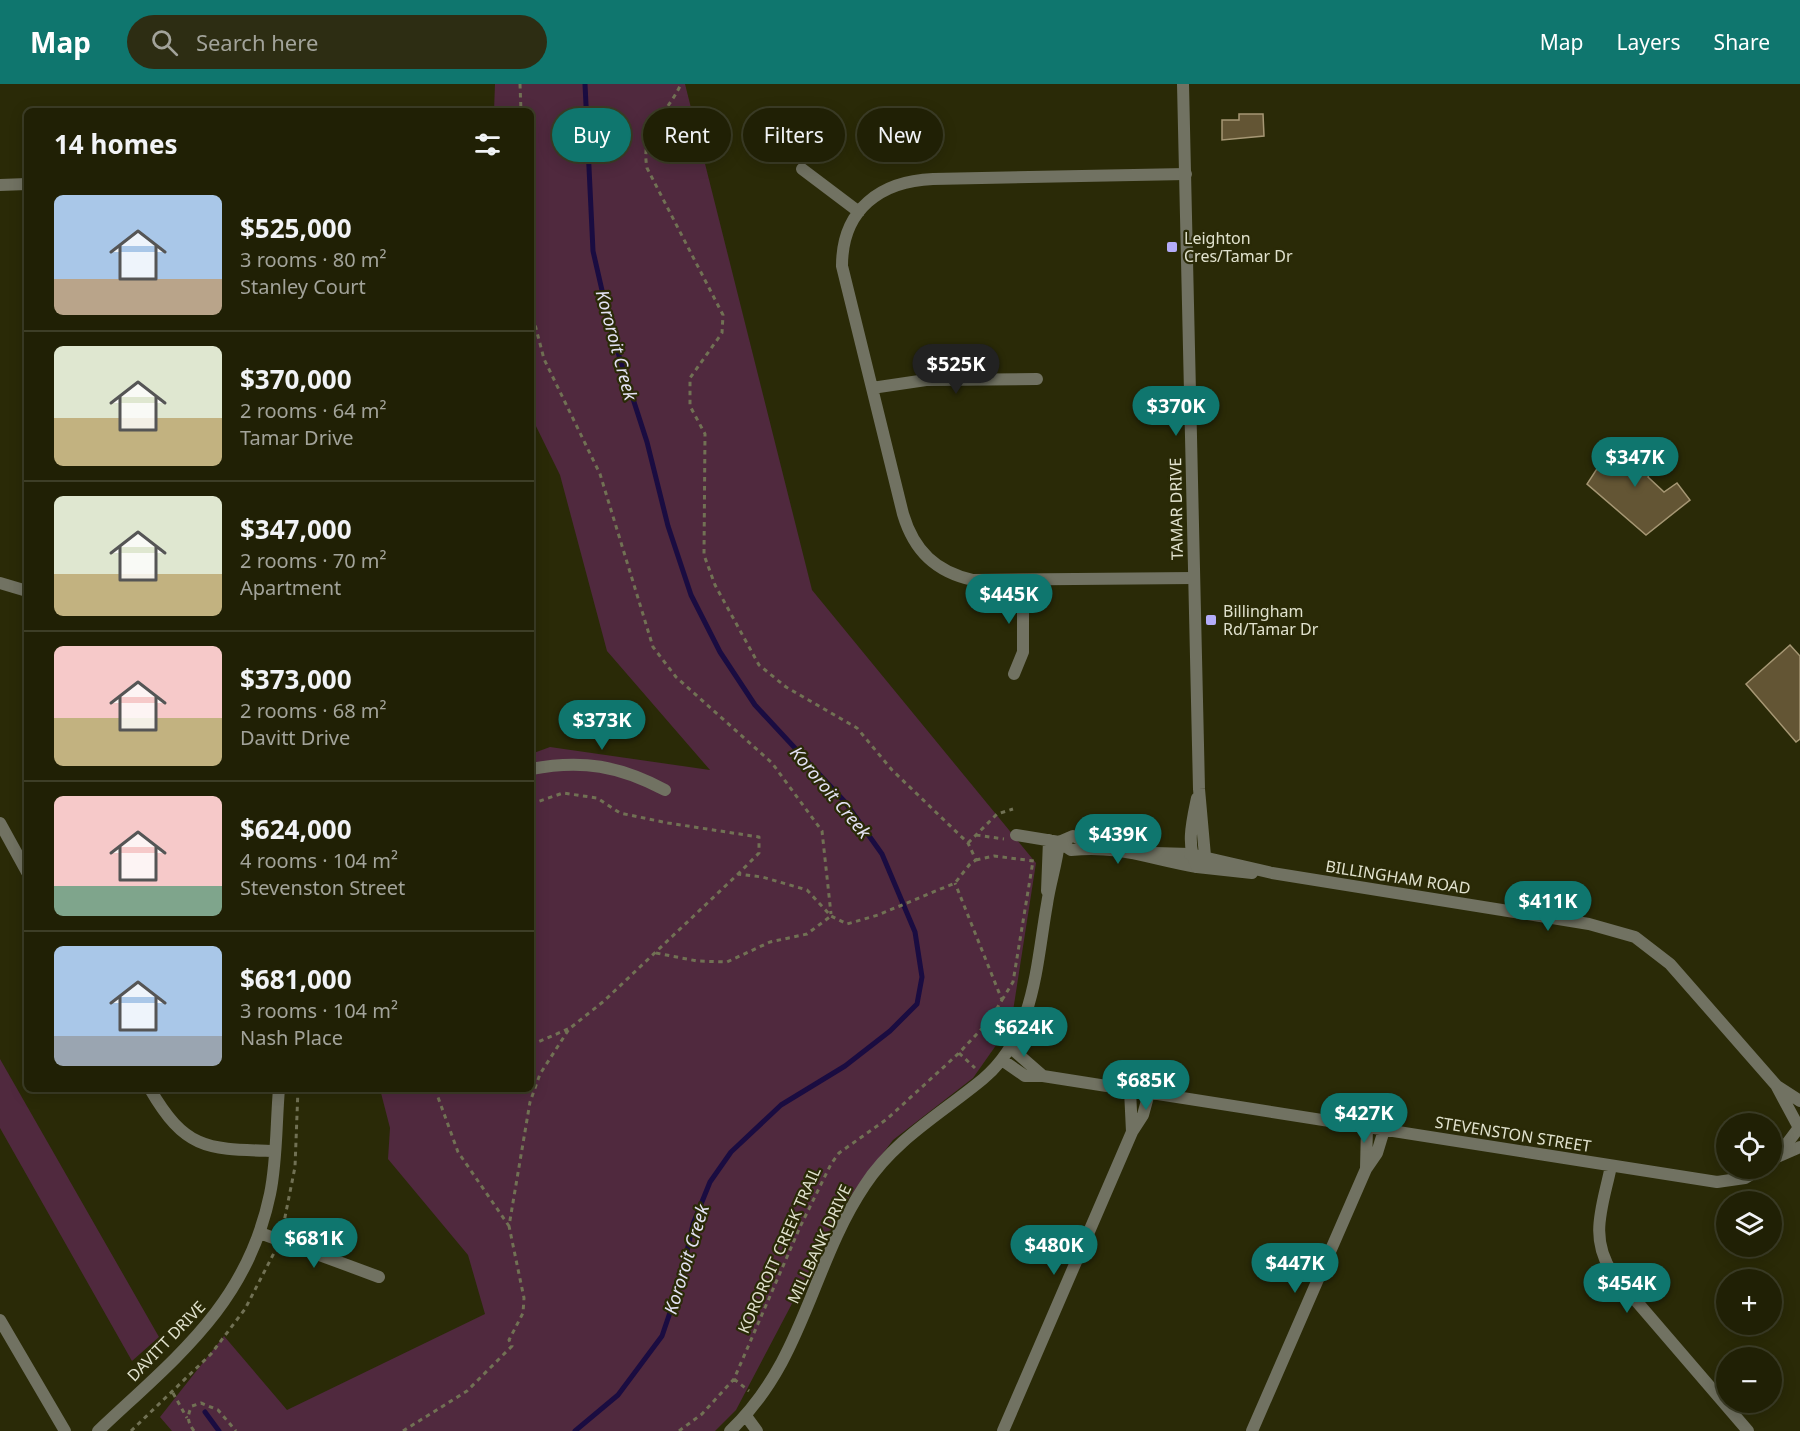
<!DOCTYPE html>
<html lang="en">
<head>
<meta charset="utf-8">
<style>
	:root { --surface:#202005; --page:#2d2d13; --text:#f1f3f6; --muted:#a2a39a; --line:#3d3e27; --accent:#0f766e }
	body { margin:0; font-family:"Noto Sans",sans-serif; background:var(--page); color:var(--text); height:100vh; display:flex; flex-direction:column; font-size:22px; white-space:nowrap }
	* { box-sizing:border-box; margin:0 }
	p { font-size:20px; color:var(--muted) }
	.icon { flex:none; width:33px; height:33px; fill:none; stroke:currentColor; stroke-width:2; stroke-linecap:round; stroke-linejoin:round }
	.map { position:relative; flex:1; overflow:hidden }
	.side { position:absolute; left:24px; top:24px; width:510px; height:984px; display:flex; flex-direction:column; background:var(--surface); border-radius:9px; box-shadow:0 3px 15px #0003,0 0 0 2px var(--line) }
	.side>* { flex:none }
	.hud { position:absolute; left:552px; top:24px; width:570px; height:54px; display:flex; gap:12px }
	.fabs { position:absolute; left:1716px; top:1029px; display:grid; gap:12px }
	.fabs a { display:grid; place-items:center; width:66px; height:66px; border-radius:50%; background:var(--surface); box-shadow:0 3px 15px #0003,0 0 0 2px var(--line); font-size:30px }
	.price { position:absolute; translate:-50% -51px; padding:0 14px; border-radius:21px; background:var(--accent); color:#fff; font-size:20px; line-height:39px; filter:drop-shadow(0 2px 3px #0008) }
	.price::after { content:''; position:absolute; left:50%; top:36px; width:18px; height:14px; margin-left:-9px; background:inherit; clip-path:polygon(0 0,100% 0,50% 100%) }
	.price.selected { background:#222; color:#fff }
	ul { padding:0; list-style:none }
	li { display:flex; align-items:center; gap:18px; height:150px; padding:0 30px }
	li+li { border-top:2px solid var(--line) }
	li span { display:grid; place-items:center; flex:none; width:168px; height:120px; border-radius:9px; color:#555 }
	li>.icon { margin-inline-start:auto }
	span .icon { width:72px; height:72px; fill:#fffc; stroke-width:1 }
	li b { font-size:26px }
	h2 { display:flex; justify-content:space-between; align-items:center; height:72px; padding:0 30px; font-size:26px }
	.chip { padding:0 21px; border-radius:27px; background:var(--surface); box-shadow:0 3px 15px #0003,0 0 0 2px var(--line); font-size:21px; line-height:54px }
	.chip.selected { background:var(--accent); color:#fff }
	header { display:flex; align-items:center; gap:36px; box-sizing:border-box; height:84px; padding:0 30px; background:var(--accent); color:#fff }
	header strong { font-size:28px }
	nav { display:flex; gap:33px; margin-inline-start:auto; font-size:21px }
	.search { width:420px; height:54px; background:var(--page); display:flex; align-items:center; gap:15px; box-sizing:border-box; padding:0 21px; border-radius:33px; color:var(--muted); font-size:22px }
	.map>svg:first-child { display:block }
	.green { fill:#50293e }
	.lines { fill:none; stroke-linecap:round; stroke-linejoin:round }
	.stream { stroke:#1a0c41; stroke-width:5 }
	.building { fill:#635534; stroke:#a69774; stroke-width:1.5 }
	.path { stroke:#717154; stroke-width:3; stroke-dasharray:4.5 4.5; stroke-linecap:butt }
	.minor { stroke:#717262; stroke-width:12 }
	.tertiary { stroke:#717262; stroke-width:12 }
	.poi-dot { fill:#b4acf9; stroke:#2a2a07; stroke-width:2 }
	.labels { text-anchor:middle; dominant-baseline:central; stroke-width:4.5; stroke-linejoin:round; paint-order:stroke }
	.poi-label { font-size:16px; fill:#e1e2ce; stroke:#2a2a07; text-anchor:start }
	.street-label { font-size:16px; fill:#e1e2ce; stroke:#2a2a07 }
	.water-label { font-size:18px; font-style:italic; fill:#e3e2f4; stroke:#2a2a07 }
</style>
</head>
<body>
<header>
<strong>Map</strong>
<div class="search"><svg class="icon" aria-label="search" viewBox="0 0 24 24"><circle cx="10" cy="10" r="6"/><path d="M15 15l6 6"/></svg>Search here</div>
<nav><a>Map</a><a>Layers</a><a>Share</a></nav>
</header>
<div class="map">
<svg width="1800" height="1347" viewBox="0 0 1800 1347">
	<rect width="100%" height="100%" fill="#2a2a07"/>
	<path class="green" d="M 495,0 L 685,0 L 812,506 L 1036,779 L 1011,940 L 973,994 L 893,1056 L 845,1119 L 736,1326 L 715,1347 L 172,1347 L 160,1333 L 224,1252 L 287,1326 L 485,1230 L 468,1171 L 388,1075 L 390,1044 L 380,1005 L 531,1005 L 531,670 L 550,663 L 710,686 L 607,567 L 560,391 L 531,332 L 531,27 L 494,27 Z
		M 0,975 L 159,1253 L 132,1277 L 0,1044 Z"/>
	<g class="lines">
		<path class="stream" d="M 205,1328 L 219,1347
			M 575,1347 L 618,1311 L 662,1252 L 680,1199 L 693,1140 L 710,1098 L 731,1068 L 781,1021 L 845,982 L 890,947 L 917,920 L 922,893 L 915,848 L 882,770 L 845,718 L 755,621 L 720,568 L 691,511 L 668,442 L 647,358 L 612,250 L 593,167 L 585,0"/>
	</g>
	<path class="building" d="M 1239,30 L 1263,30 L 1264,52 L 1222,56 L 1222,36 L 1239,36 Z
		M 1617,354 L 1656,377 L 1648,393 L 1664,408 L 1677,399 L 1690,416 L 1646,451 L 1587,400 Z
		M 1790,561 L 1800,572 L 1800,655 L 1796,658 L 1746,600 Z"/>
	<g class="lines">
		<path class="path" d="M 520,0 L 521,27
			M 531,206 L 532,229 L 544,275 L 600,390 L 653,563 L 676,593 L 772,679 L 822,747 L 831,830
			M 531,720 L 563,709 L 597,714 L 620,729 L 668,739 L 759,753 L 759,769 L 738,790
			M 976,751 L 1004,755
			M 968,759 L 997,730 L 1013,725
			M 976,776 L 994,772 L 1034,777
			M 656,869 L 697,877 L 727,878 L 770,858 L 807,850 L 831,832
			M 1002,916 L 1013,898 L 1033,777
			M 531,961 L 568,945
			M 959,969 L 975,984
			M 435,1005 L 458,1068 L 509,1142
			M 283,1143 L 295,1083 L 298,1005
			M 734,1295 L 749,1307
			M 173,1309 L 187,1334
			M 131,1347 L 211,1270 L 245,1225 L 274,1169
			M 194,1347 C 187,1338 187,1331 192,1322 L 201,1319 L 218,1326 L 236,1347
			M 403,1347 L 467,1307 L 512,1262 L 509,1256 L 523,1229 L 524,1214 L 509,1142 L 530,1018 L 540,990 L 569,945 L 604,917 L 738,790 L 762,793 L 807,806 L 831,832 L 847,840 L 878,831 L 955,799 L 970,780 L 976,776 L 968,759 L 892,686 L 857,644 L 786,603 L 759,581 L 715,501 L 704,471 L 705,350 L 690,322 L 690,294 L 722,249 L 723,231 L 647,84 C 640,46 666,32 681,0
			M 679,1347 L 702,1330 L 734,1295 L 800,1143 L 831,1080 L 839,1069 L 887,1035 L 959,969 L 990,936 L 1002,916 L 955,799"/>
		<path class="minor" d="M 802,85 L 859,128
			M 1186,90 L 933,95 C 881,97 842,125 842,182 L 903,430 C 914,467 936,488 973,496 L 1194,494
			M 0,101 L 27,100
			M 872,304 L 926,296 L 1037,295
			M 0,499 L 27,507
			M 1014,590 L 1023,568 L 1023,497
			M 531,685 C 582,675 620,682 665,706
			M 0,739 L 27,788
			M 1016,751 L 1059,758 L 1071,766 C 1121,761 1149,775 1197,783
			M 1059,758 L 1073,752 L 1097,762
			M 1154,769 L 1190,770
			M 1047,807 L 1049,756
			M 1011,964 L 1043,992
			M 1002,976 L 1025,992 L 1043,992 L 1717,1098 L 1745,1094 L 1762,1084
			M 150,1005 C 186,1067 208,1065 274,1067
			M 1130,1006 L 1132,1048
			M 1777,1073 L 1800,1063
			M 1776,1074 L 1798,1045
			M 1611,1082 C 1603,1122 1588,1153 1613,1190 L 1748,1347
			M 1366,1084 L 1367,1043
			M 260,1149 L 379,1193
			M 0,1236 L 65,1347
			M 746,1332 L 757,1347
			M 98,1347 C 175,1274 247,1221 270,1110 C 277,1077 276,1039 279,1005
			M 730,1347 C 805,1276 811,1181 865,1101 C 894,1056 942,1029 983,995 C 1035,951 1036,882 1047,820 C 1050,799 1057,779 1059,758
			M 1003,1347 L 1132,1048 L 1143,1031 L 1149,1009
			M 1252,1347 L 1366,1085 L 1377,1069 L 1384,1046"/>
		<path class="tertiary" d="M 1183,0 L 1199,705 L 1205,772
			M 1190,770 L 1272,789 L 1589,840 L 1635,853 L 1670,880 L 1776,1001 L 1798,1042
			M 1197,783 C 1186,761 1192,738 1197,714
			M 1197,783 L 1252,789
			M 1777,1002 L 1800,1017"/>
	</g>
	<g class="poi-dot">
		<rect x="1166" y="157" width="12" height="12" rx="3"/>
		<rect x="1205" y="530" width="12" height="12" rx="3"/>
	</g>
	<g class="labels">
		<g class="poi-label">
			<text x="1184" y="154">Leighton<tspan x="1184" dy="18">Cres/Tamar Dr</tspan></text>
			<text x="1223" y="527">Billingham<tspan x="1223" dy="18">Rd/Tamar Dr</tspan></text>
		</g>
		<g class="street-label">
			<text transform="translate(1176 425) rotate(-91)">TAMAR DRIVE</text>
			<text transform="translate(1398 793) rotate(9)">BILLINGHAM ROAD</text>
			<text transform="translate(1513 1050) rotate(9)">STEVENSTON STREET</text>
			<text transform="translate(819 1160) rotate(-65)">MILLBANK DRIVE</text>
			<text transform="translate(779 1166) rotate(-66)">KOROROIT CREEK TRAIL</text>
			<text transform="translate(166 1257) rotate(-46)">DAVITT DRIVE</text>
		</g>
		<g class="water-label">
			<text transform="translate(617 261) rotate(75)">Kororoit Creek</text>
			<text transform="translate(831 708) rotate(50)">Kororoit Creek</text>
			<text transform="translate(686 1175) rotate(-73)">Kororoit Creek</text>
		</g>
	</g>
</svg>
<div class="fabs">
<a><svg class="icon" aria-label="locate" viewBox="0 0 24 24"><circle cx="12" cy="12" r="6"/><path d="M12 2v4M12 18v4M2 12h4M18 12h4"/></svg></a>
<a><svg class="icon" aria-label="layers" viewBox="0 0 24 24"><path d="M12 4l9 5-9 5-9-5zM3 14l9 5 9-5"/></svg></a>
<a>+</a>
<a>−</a>
</div>
<b class="price selected" style="left:956px;top:311px">$525K</b>
<b class="price" style="left:1176px;top:353px">$370K</b>
<b class="price" style="left:1635px;top:404px">$347K</b>
<b class="price" style="left:1009px;top:541px">$445K</b>
<b class="price" style="left:602px;top:667px">$373K</b>
<b class="price" style="left:1118px;top:781px">$439K</b>
<b class="price" style="left:1548px;top:848px">$411K</b>
<b class="price" style="left:1024px;top:974px">$624K</b>
<b class="price" style="left:1146px;top:1027px">$685K</b>
<b class="price" style="left:1364px;top:1060px">$427K</b>
<b class="price" style="left:314px;top:1185px">$681K</b>
<b class="price" style="left:1054px;top:1192px">$480K</b>
<b class="price" style="left:1295px;top:1210px">$447K</b>
<b class="price" style="left:1627px;top:1230px">$454K</b>
<div class="hud">
<a class="chip selected">Buy</a>
<a class="chip">Rent</a>
<a class="chip">Filters</a>
<a class="chip">New</a>
</div>
<section class="side">
<h2>14 homes<svg class="icon" aria-label="filters" viewBox="0 0 24 24"><path d="M4 7h16M4 17h16"/><circle cx="9" cy="7" r="2"/><circle cx="15" cy="17" r="2"/></svg></h2>
<ul>
<li><span style="background:linear-gradient(#a9c7e8 70%,#b9a48a 0)"><svg class="icon" aria-label="home" viewBox="0 0 24 24"><path d="M3 11l9-7 9 7M6 9v11h12V9"/></svg></span><div><b>$525,000</b><p>3 rooms · 80 m²</p><p>Stanley Court</p></div></li>
<li><span style="background:linear-gradient(#dfe7d0 60%,#c2b280 0)"><svg class="icon" aria-label="home" viewBox="0 0 24 24"><path d="M3 11l9-7 9 7M6 9v11h12V9"/></svg></span><div><b>$370,000</b><p>2 rooms · 64 m²</p><p>Tamar Drive</p></div></li>
<li><span style="background:linear-gradient(#dfe7d0 65%,#c2b280 0)"><svg class="icon" aria-label="home" viewBox="0 0 24 24"><path d="M3 11l9-7 9 7M6 9v11h12V9"/></svg></span><div><b>$347,000</b><p>2 rooms · 70 m²</p><p>Apartment</p></div></li>
<li><span style="background:linear-gradient(#f6c9c9 60%,#c2b280 0)"><svg class="icon" aria-label="home" viewBox="0 0 24 24"><path d="M3 11l9-7 9 7M6 9v11h12V9"/></svg></span><div><b>$373,000</b><p>2 rooms · 68 m²</p><p>Davitt Drive</p></div></li>
<li><span style="background:linear-gradient(#f6c9c9 75%,#7fa58c 0)"><svg class="icon" aria-label="home" viewBox="0 0 24 24"><path d="M3 11l9-7 9 7M6 9v11h12V9"/></svg></span><div><b>$624,000</b><p>4 rooms · 104 m²</p><p>Stevenston Street</p></div></li>
<li><span style="background:linear-gradient(#a9c7e8 75%,#9aa5b1 0)"><svg class="icon" aria-label="home" viewBox="0 0 24 24"><path d="M3 11l9-7 9 7M6 9v11h12V9"/></svg></span><div><b>$681,000</b><p>3 rooms · 104 m²</p><p>Nash Place</p></div></li>
</ul>
</section>
</div>
</body>
</html>
